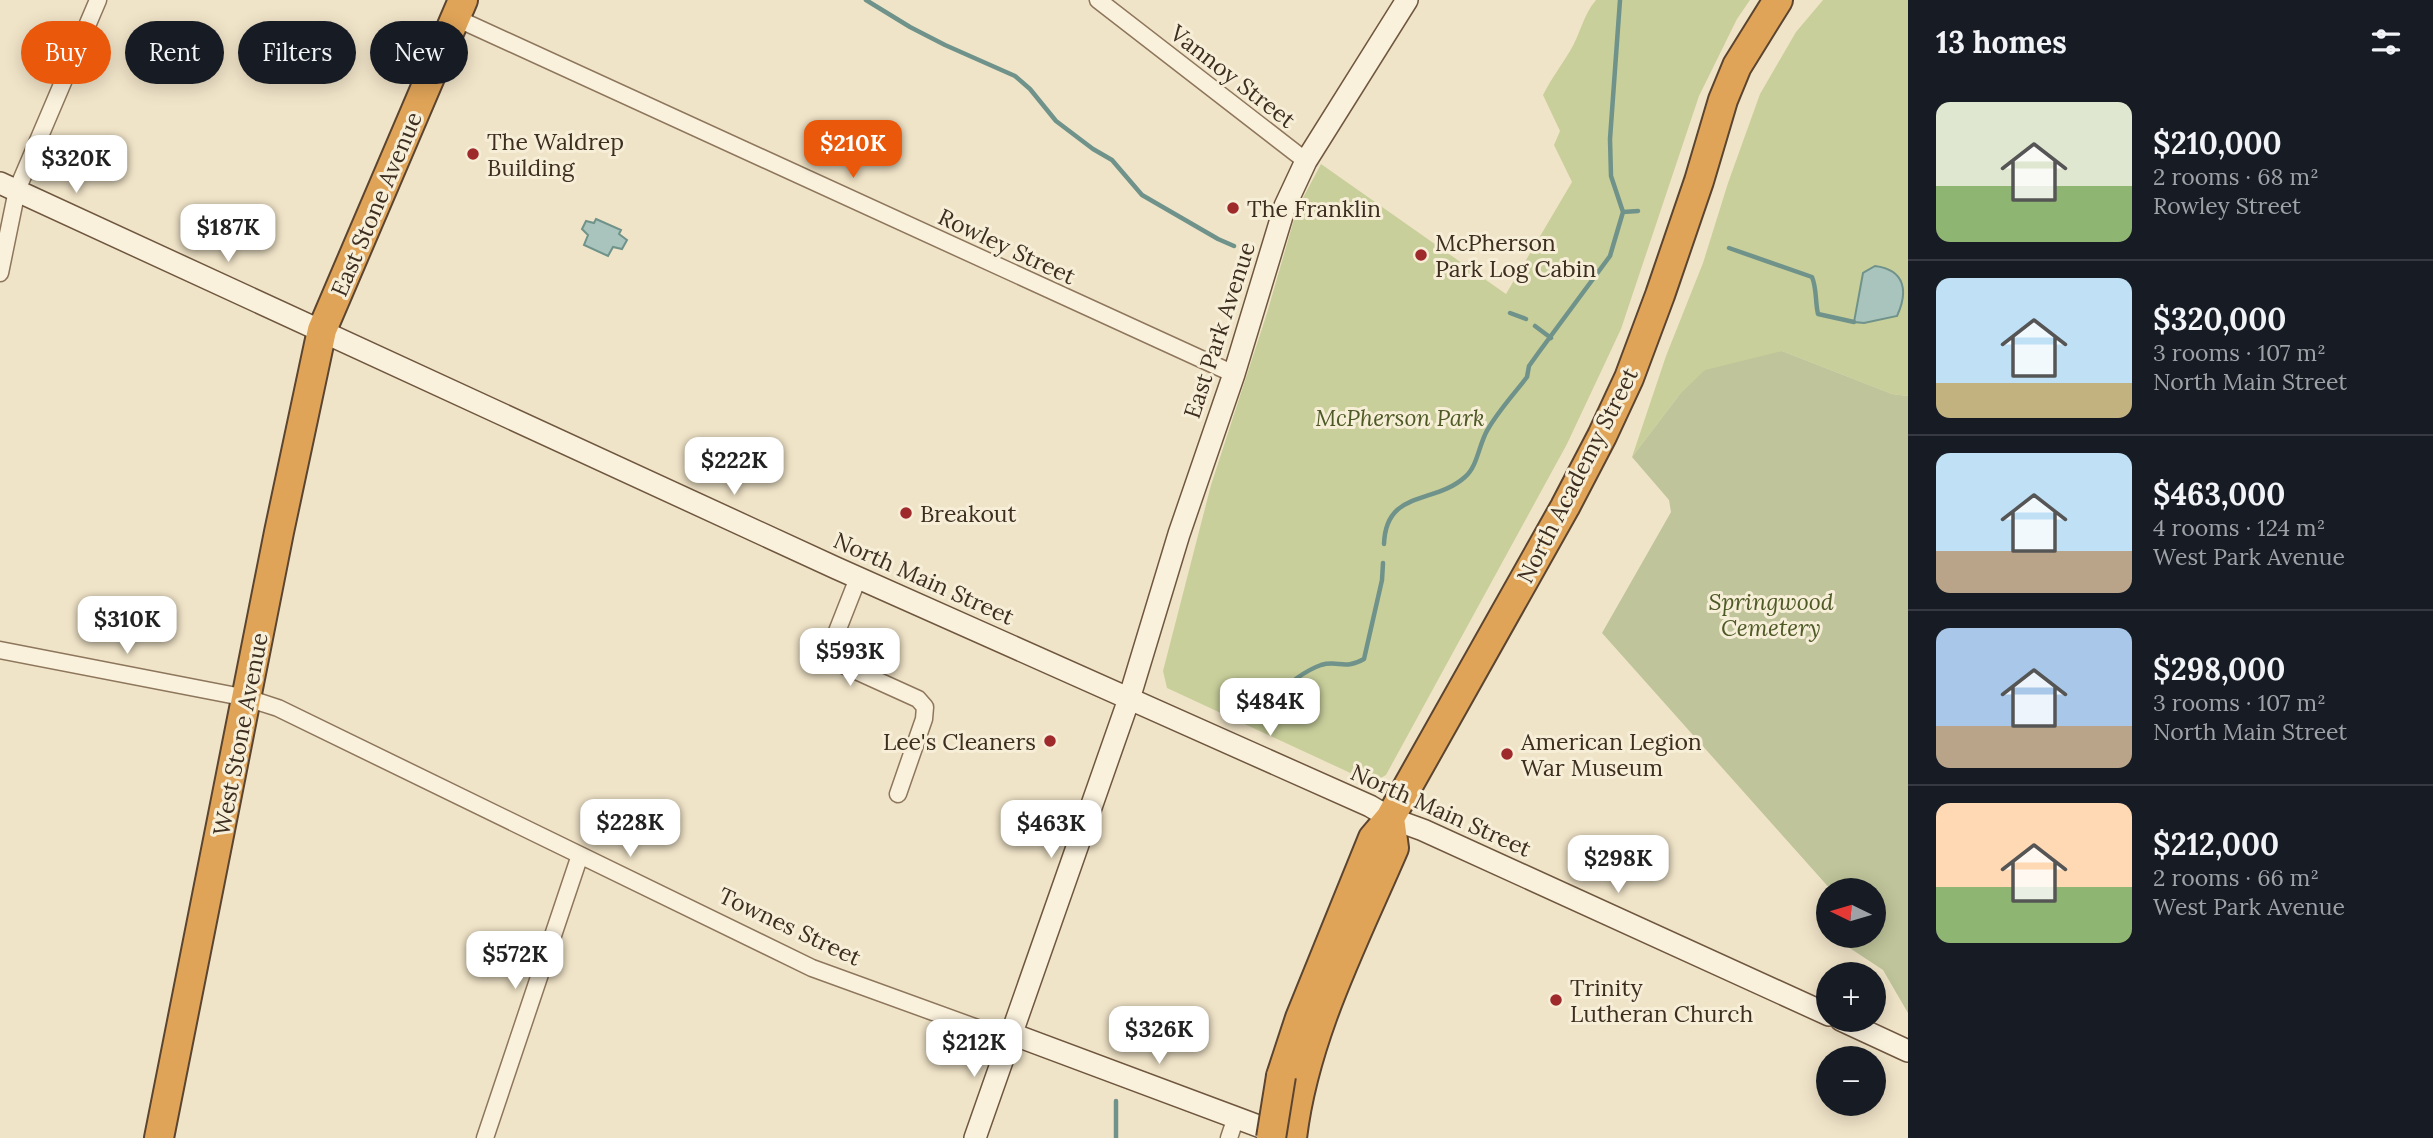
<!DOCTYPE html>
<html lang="en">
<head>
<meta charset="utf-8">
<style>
	:root { --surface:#171b24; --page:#20242c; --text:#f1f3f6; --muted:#9ea1a6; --line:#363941; --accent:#ea580c }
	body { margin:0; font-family:Lora,serif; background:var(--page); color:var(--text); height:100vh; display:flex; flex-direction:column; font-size:26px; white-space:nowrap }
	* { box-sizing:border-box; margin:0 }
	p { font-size:23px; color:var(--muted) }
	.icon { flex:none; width:38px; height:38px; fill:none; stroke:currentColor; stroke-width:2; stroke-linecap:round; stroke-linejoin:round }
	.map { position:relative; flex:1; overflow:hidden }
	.drawer { display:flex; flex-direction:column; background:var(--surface); width:525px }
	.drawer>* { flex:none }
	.banner { position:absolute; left:21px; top:21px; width:665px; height:63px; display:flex; gap:14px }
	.needle { width:46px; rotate:275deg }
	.buttons { position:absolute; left:1816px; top:878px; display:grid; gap:14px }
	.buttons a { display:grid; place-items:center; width:70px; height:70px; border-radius:50%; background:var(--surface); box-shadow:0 4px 18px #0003; font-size:35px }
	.price { position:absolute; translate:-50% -60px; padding:0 16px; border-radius:14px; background:#fff; color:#222; font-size:23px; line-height:46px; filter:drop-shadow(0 2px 4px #0008) }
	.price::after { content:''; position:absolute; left:50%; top:42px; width:21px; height:16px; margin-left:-10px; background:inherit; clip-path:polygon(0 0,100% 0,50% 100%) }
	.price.on { background:var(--accent); color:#fff }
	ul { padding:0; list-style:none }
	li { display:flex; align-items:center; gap:21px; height:175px; padding:0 28px }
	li+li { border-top:2px solid var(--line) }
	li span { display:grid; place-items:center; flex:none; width:196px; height:140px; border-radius:14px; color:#555 }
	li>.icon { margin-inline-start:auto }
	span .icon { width:84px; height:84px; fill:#fffc; stroke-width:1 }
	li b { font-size:30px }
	h2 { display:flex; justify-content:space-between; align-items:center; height:84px; padding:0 28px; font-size:30px }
	.tag { padding:0 24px; border-radius:32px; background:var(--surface); box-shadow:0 4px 18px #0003; font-size:24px; line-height:63px }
	.tag.on { background:var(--accent); color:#fff }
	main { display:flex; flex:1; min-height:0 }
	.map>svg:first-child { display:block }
	.green { fill:#c9cf9b }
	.cemetery { fill:#bfc49a }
	.water { fill:#a9c4bc; stroke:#6f938a; stroke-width:2 }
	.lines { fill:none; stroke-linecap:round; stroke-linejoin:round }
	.stream { stroke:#6f938a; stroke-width:4.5 }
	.street-casing { stroke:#8d765c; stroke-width:19 }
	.secondary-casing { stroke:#6f573f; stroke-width:24 }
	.highway-casing { stroke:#5b4430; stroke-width:32 }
	.street { stroke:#faf1dc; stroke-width:16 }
	.secondary { stroke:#faf1dc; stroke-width:21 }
	.highway { stroke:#e0a458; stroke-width:28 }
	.highway-bridge-casing { stroke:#5b4430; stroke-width:32; stroke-linecap:butt }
	.highway-bridge { stroke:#e0a458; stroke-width:28 }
	.poi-dot { fill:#9e2a2b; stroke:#f7eed8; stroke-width:2.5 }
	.labels { text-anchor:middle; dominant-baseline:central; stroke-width:6; stroke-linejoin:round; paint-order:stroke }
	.street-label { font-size:23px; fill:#3d2e20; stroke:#f7eed8 }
	.poi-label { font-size:23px; fill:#3d2e20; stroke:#f7eed8; text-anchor:start }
	.park-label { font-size:23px; font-style:italic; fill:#4d5a26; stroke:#f7eed8 }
</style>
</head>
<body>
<main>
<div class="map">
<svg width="1908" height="1138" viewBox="0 0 1908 1138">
	<rect width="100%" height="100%" fill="#f0e4c8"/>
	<path class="green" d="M 1596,0 L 1750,0 L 1737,19 L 1699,96 L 1621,329 L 1567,444 L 1386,775 L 1372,783 L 1167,688 L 1163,671 L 1211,485 L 1267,313 L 1297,209 L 1321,164 L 1506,294 L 1572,182 L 1554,145 L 1560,131 L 1543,95 C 1551,79 1561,66 1570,51 C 1580,35 1583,15 1596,0 Z
		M 1823,0 L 1908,0 L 1908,396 L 1892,394 L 1782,351 L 1680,394 L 1632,457 L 1666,356 L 1703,263 L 1728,183 L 1760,94 L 1796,32 Z"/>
	<path class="cemetery" d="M 1782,351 L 1892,394 L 1908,396 L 1908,1013 L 1883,970 L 1833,937 L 1874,936 L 1874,891 L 1832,891 L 1602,633 L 1671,512 L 1669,500 L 1632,457 L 1680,394 L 1705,370 Z"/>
	<path class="water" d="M 596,219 L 621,230 L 619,234 L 627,240 L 622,249 L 613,247 L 608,256 L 584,245 L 588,235 L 582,229 L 586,221 L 594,223 Z
		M 1875,266 C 1906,270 1908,292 1897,316 L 1864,323 L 1854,322 L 1863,273 Z"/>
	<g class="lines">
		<path class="stream" d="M 866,0 L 910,27 L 945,45 L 1015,76 L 1030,89 L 1056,121 L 1093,149 L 1112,160 L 1142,195 L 1218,239 L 1234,246
			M 1623,212 L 1638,211
			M 1729,248 L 1812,277 C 1817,289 1815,301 1818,314 L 1854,322
			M 1510,313 L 1526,319
			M 1535,326 L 1551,338
			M 1384,544 C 1386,489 1434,505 1465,477 C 1478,466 1479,443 1488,429 C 1499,410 1514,394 1527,377 L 1529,366 L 1539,352 L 1610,256 L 1623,212 L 1611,176 L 1610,139 L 1620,0
			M 1267,704 C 1282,689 1301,672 1321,665 C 1338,660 1345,670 1364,659 L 1382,580 L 1383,563
			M 1116,1138 L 1116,1101"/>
		<defs>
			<path id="street" d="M 1098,0 L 1306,161
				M 456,18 L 1234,374
				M 0,273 L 17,190 L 98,0
				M 858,578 L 834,639 C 831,650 833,659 843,665 L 918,699 L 925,707 L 924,719 L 898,794
				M 0,650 L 247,698 L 278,708 L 812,968 L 980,1029 L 1012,1034
				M 485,1138 L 580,855
				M 1229,1138 L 1236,1117"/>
			<path id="secondary" d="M 0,183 L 836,568 L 1370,806 L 1390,818 L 1423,830 L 1829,1015
				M 1841,1020 L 1908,1051
				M 1012,1034 L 1285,1136
				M 975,1138 L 1129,699 L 1179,534 L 1234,374 L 1285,206 L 1306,161 L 1407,0"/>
			<path id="highway" d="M 1281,1076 L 1300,1018 L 1373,838 L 1390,818 L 1565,507 L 1602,436 L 1629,378 L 1660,295 L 1699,181 L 1723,100 L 1737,66 L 1778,0
				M 159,1138 L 279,532 L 322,330 L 463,0
				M 1292,1138 C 1304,1036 1354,941 1394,848 L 1390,818"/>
		</defs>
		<use href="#street" class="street-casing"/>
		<use href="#secondary" class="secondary-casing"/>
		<use href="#highway" class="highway-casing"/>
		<use href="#street" class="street"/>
		<use href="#secondary" class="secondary"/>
		<use href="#highway" class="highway"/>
		<defs>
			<path id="highway-bridge" d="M 1271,1138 L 1281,1076"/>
		</defs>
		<use href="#highway-bridge" class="highway-bridge-casing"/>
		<use href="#highway-bridge" class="highway-bridge"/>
	</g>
	<g class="poi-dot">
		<circle cx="473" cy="154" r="7"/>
		<circle cx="1233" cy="208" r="7"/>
		<circle cx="1421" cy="255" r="7"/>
		<circle cx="906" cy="513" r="7"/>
		<circle cx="1050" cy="741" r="7"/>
		<circle cx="1507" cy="754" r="7"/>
		<circle cx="1556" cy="1000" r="7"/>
	</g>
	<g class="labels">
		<g class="street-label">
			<text transform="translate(1233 76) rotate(38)">Vannoy Street</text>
			<text transform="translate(376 204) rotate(-67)">East Stone Avenue</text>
			<text transform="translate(1007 246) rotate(25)">Rowley Street</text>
			<text transform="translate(1219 330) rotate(-72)">East Park Avenue</text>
			<text transform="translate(1577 475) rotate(-63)">North Academy Street</text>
			<text transform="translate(924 578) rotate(24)">North Main Street</text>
			<text transform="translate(240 734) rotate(-79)">West Stone Avenue</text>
			<text transform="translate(1441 810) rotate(24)">North Main Street</text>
			<text transform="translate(790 926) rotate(25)">Townes Street</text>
		</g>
		<g class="poi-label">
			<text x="487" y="141">The Waldrep<tspan x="487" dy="26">Building</tspan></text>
			<text x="1247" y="208">The Franklin</text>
			<text x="1435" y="242">McPherson<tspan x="1435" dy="26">Park Log Cabin</tspan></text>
			<text x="920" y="513">Breakout</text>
			<text x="1036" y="741" text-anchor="end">Lee's Cleaners</text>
			<text x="1521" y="741">American Legion<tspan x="1521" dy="26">War Museum</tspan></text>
			<text x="1570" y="987">Trinity<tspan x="1570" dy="26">Lutheran Church</tspan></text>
		</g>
		<g class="park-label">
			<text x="1400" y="417">McPherson Park</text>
			<text x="1771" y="601">Springwood<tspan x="1771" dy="26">Cemetery</tspan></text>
		</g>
	</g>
</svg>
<div class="buttons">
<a><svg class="needle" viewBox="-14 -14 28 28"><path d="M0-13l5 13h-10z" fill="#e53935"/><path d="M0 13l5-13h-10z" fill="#9ea1a6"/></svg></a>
<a>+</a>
<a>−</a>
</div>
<b class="price on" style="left:853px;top:180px">$210K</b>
<b class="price" style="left:76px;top:195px">$320K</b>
<b class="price" style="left:228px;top:264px">$187K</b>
<b class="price" style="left:734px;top:497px">$222K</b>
<b class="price" style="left:127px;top:656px">$310K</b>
<b class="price" style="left:850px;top:688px">$593K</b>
<b class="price" style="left:1270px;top:738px">$484K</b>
<b class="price" style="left:630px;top:859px">$228K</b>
<b class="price" style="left:1051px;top:860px">$463K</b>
<b class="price" style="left:1618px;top:895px">$298K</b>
<b class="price" style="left:515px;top:991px">$572K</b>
<b class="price" style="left:1159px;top:1066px">$326K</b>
<b class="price" style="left:974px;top:1079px">$212K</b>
<div class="banner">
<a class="tag on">Buy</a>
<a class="tag">Rent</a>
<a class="tag">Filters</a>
<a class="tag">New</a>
</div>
</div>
<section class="drawer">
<h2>13 homes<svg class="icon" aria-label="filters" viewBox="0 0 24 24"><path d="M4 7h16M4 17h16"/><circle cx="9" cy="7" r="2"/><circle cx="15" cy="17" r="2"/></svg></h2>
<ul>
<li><span style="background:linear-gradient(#dfe7d0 60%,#8fb573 0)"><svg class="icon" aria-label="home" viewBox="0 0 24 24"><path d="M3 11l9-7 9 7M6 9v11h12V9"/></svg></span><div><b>$210,000</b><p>2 rooms · 68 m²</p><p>Rowley Street</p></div></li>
<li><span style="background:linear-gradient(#bfe0f5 75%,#c2b280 0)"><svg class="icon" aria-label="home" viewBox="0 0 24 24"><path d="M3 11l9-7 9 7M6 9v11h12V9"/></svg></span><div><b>$320,000</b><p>3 rooms · 107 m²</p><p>North Main Street</p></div></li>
<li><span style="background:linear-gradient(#bfe0f5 70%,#b9a48a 0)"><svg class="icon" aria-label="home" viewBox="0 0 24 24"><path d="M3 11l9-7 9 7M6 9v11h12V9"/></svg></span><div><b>$463,000</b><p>4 rooms · 124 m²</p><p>West Park Avenue</p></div></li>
<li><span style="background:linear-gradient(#a9c7e8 70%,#b9a48a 0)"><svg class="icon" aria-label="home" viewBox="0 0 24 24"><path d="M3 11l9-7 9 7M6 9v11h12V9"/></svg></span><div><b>$298,000</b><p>3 rooms · 107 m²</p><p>North Main Street</p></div></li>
<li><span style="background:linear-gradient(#ffd9b3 60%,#8fb573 0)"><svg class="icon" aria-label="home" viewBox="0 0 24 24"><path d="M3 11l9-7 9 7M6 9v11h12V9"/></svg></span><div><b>$212,000</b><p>2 rooms · 66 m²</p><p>West Park Avenue</p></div></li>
</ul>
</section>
</main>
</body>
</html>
